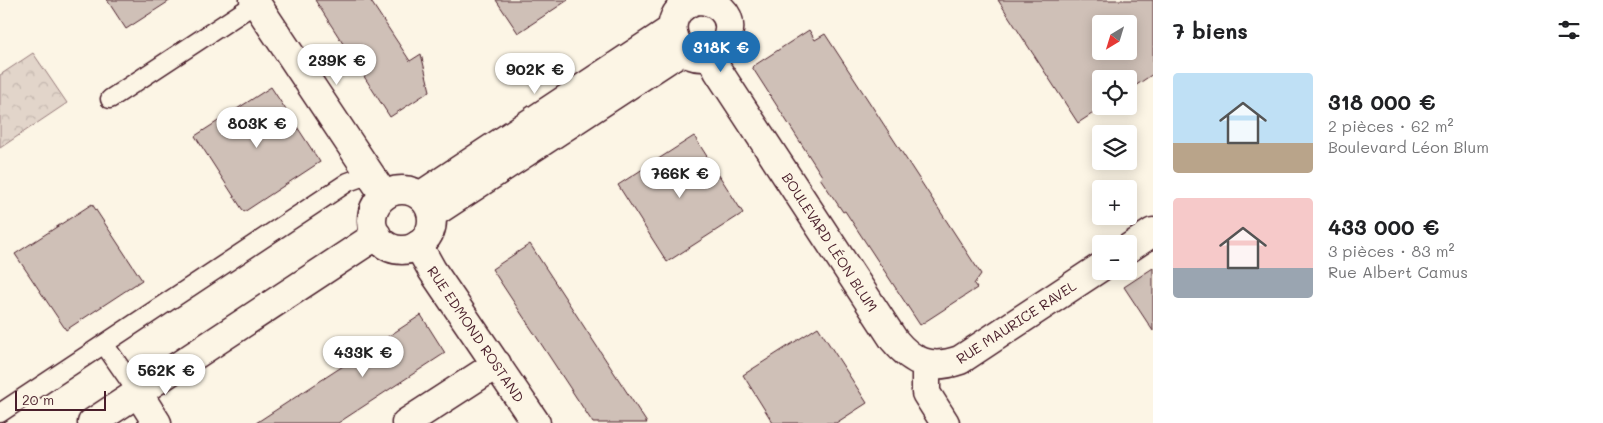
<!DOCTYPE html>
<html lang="fr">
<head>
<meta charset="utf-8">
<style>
	:root { --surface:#fff; --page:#f2f2f2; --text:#202124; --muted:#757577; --accent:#1f6fb2 }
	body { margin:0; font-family:Mali,sans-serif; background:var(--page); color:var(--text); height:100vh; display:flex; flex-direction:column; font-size:19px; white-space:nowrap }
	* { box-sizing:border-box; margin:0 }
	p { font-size:16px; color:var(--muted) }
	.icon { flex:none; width:28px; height:28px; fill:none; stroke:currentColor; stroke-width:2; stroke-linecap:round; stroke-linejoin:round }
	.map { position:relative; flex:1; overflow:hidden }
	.sheet { display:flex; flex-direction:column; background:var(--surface); width:450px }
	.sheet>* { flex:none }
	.needle { width:32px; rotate:218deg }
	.buttons { position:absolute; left:1092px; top:15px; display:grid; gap:10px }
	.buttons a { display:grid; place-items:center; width:45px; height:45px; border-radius:5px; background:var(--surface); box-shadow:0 2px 12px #0003; font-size:25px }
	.scale { position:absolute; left:15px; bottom:12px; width:91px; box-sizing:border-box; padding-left:5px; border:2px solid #4a1f2b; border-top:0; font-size:14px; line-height:18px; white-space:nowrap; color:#4a1f2b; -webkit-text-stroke:4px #fcf5e5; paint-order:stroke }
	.price { position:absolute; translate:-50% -42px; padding:0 11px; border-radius:18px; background:#fff; color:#222; font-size:16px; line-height:32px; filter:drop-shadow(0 1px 2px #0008) }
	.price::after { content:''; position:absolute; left:50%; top:30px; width:15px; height:11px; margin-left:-8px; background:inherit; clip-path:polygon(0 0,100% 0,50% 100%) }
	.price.active { background:var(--accent); color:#fff }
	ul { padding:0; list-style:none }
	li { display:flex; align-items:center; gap:15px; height:125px; padding:0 20px }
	li span { display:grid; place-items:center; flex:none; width:140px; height:100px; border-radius:5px; color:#555 }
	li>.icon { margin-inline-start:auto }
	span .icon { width:60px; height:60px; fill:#fffc; stroke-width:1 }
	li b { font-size:21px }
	h2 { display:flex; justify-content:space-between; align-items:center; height:60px; padding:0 20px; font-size:21px }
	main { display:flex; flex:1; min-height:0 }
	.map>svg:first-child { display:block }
	.park { fill:url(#park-crowns); stroke:#967a7a }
	.building { fill:#cfc0b7; stroke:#4a1f2b; fill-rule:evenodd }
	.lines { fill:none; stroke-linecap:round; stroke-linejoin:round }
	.lane-casing { stroke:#4a1f2b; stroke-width:21 }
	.street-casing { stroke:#4a1f2b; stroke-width:31 }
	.secondary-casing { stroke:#4a1f2b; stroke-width:31 }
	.lane { stroke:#fcf5e5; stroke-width:18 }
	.street { stroke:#fcf5e5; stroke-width:28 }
	.secondary { stroke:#fcf5e5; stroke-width:28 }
	.labels { text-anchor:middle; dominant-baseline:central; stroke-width:4.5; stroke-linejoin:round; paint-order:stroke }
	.street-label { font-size:14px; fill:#4a1f2b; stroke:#fcf5e5 }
</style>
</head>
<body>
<main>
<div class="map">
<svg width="1153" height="423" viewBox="0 0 1153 423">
	<defs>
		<pattern id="park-crowns" width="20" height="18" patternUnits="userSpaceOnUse" patternTransform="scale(1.25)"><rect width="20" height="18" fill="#e2d5ca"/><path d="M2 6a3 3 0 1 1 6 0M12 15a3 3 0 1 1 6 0" fill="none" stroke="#c3b6ae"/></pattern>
	</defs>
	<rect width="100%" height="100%" fill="#fcf5e5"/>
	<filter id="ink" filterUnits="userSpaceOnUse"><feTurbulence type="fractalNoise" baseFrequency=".02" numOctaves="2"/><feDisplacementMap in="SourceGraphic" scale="10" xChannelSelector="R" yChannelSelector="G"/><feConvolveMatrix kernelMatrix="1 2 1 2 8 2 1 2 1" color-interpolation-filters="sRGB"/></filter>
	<g filter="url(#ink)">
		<path class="park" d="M 33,53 L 67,103 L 0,148 L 0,75 Z"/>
		<path class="building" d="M 107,0 L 171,0 L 126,29 Z
			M 315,0 L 370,0 L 410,61 L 421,54 L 430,91 L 390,117 Z
			M 496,0 L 568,0 L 518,33 Z
			M 998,0 L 1153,0 L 1153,74 L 1129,90 L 1129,79 L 1101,79 L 1101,106 L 1104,106 L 1078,123 ZM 1101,24 L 1129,24 L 1129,51 L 1101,51 Z
			M 809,30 L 815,40 L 825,34 L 981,274 L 974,284 L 977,288 L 920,325 L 845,211 L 843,212 L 820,178 L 822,176 L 752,67 Z
			M 271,87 L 320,162 L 244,212 L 195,136 Z
			M 694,136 L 743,213 L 667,262 L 618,185 Z
			M 92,204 L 142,280 L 66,330 L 15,254 Z
			M 530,244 L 647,423 L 593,423 L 492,269 Z
			M 1153,268 L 1153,331 L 1124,287 Z
			M 421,315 L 445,353 L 338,423 L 256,423 Z
			M 818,327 L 867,403 L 836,423 L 773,423 L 743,375 Z"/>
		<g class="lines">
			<defs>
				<path id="lane" d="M 110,99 L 256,3
					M 104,344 L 138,393
					M 0,413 L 348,182 L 370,174"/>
				<path id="street" d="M 254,0 L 384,195
					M 710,55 L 718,71 L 894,340 C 913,363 931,370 960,360 L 1101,267
					M 418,245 L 432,270 L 536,423
					M 1129,248 L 1153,232
					M 926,365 L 926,393 L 945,423
					M 138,393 L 157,423
					M 406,423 L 497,364"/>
				<path id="secondary" d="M 697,0 C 650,13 679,74 716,52 C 724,48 728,39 729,30 C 731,13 716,1 700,0
					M372 220a30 30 0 1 1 60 0a30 30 0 1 1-60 0Z
					M 420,196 L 672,29
					M 432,214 L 682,50
					M 92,423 L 377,235"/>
			</defs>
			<use href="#lane" class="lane-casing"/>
			<use href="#street" class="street-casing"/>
			<use href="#secondary" class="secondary-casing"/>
			<use href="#lane" class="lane"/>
			<use href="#street" class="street"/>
			<use href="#secondary" class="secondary"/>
		</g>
	</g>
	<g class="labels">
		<g class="street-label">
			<text transform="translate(830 242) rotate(57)">BOULEVARD LÉON BLUM</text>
			<text transform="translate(1016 322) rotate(-33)">RUE MAURICE RAVEL</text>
			<text transform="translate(476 334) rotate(56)">RUE EDMOND ROSTAND</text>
		</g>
	</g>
</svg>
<div class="buttons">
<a><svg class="needle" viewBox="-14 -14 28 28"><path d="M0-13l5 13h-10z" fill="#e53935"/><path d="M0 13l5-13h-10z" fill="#757577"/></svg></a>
<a><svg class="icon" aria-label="locate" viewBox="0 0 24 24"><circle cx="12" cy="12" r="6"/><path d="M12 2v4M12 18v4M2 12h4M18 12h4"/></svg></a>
<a><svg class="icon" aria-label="layers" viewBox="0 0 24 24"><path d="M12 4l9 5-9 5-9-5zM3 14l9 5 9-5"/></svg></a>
<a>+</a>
<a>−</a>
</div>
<div class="scale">20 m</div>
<b class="price active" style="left:721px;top:73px">318K €</b>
<b class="price" style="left:337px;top:86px">239K €</b>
<b class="price" style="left:535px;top:95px">902K €</b>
<b class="price" style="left:257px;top:149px">803K €</b>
<b class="price" style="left:680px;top:199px">766K €</b>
<b class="price" style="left:363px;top:378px">433K €</b>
<b class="price" style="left:166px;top:396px">562K €</b>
</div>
<section class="sheet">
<h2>7 biens<svg class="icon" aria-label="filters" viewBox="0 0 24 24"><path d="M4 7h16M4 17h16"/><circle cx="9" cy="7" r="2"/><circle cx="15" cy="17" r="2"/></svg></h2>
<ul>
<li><span style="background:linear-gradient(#bfe0f5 70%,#b9a48a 0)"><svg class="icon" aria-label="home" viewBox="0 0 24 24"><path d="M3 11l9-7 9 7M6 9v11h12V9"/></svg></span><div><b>318 000 €</b><p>2 pièces · 62 m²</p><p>Boulevard Léon Blum</p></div></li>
<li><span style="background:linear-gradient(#f6c9c9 70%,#9aa5b1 0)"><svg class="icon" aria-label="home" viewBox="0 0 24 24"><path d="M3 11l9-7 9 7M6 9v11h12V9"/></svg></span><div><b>433 000 €</b><p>3 pièces · 83 m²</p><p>Rue Albert Camus</p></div></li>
</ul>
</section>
</main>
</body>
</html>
